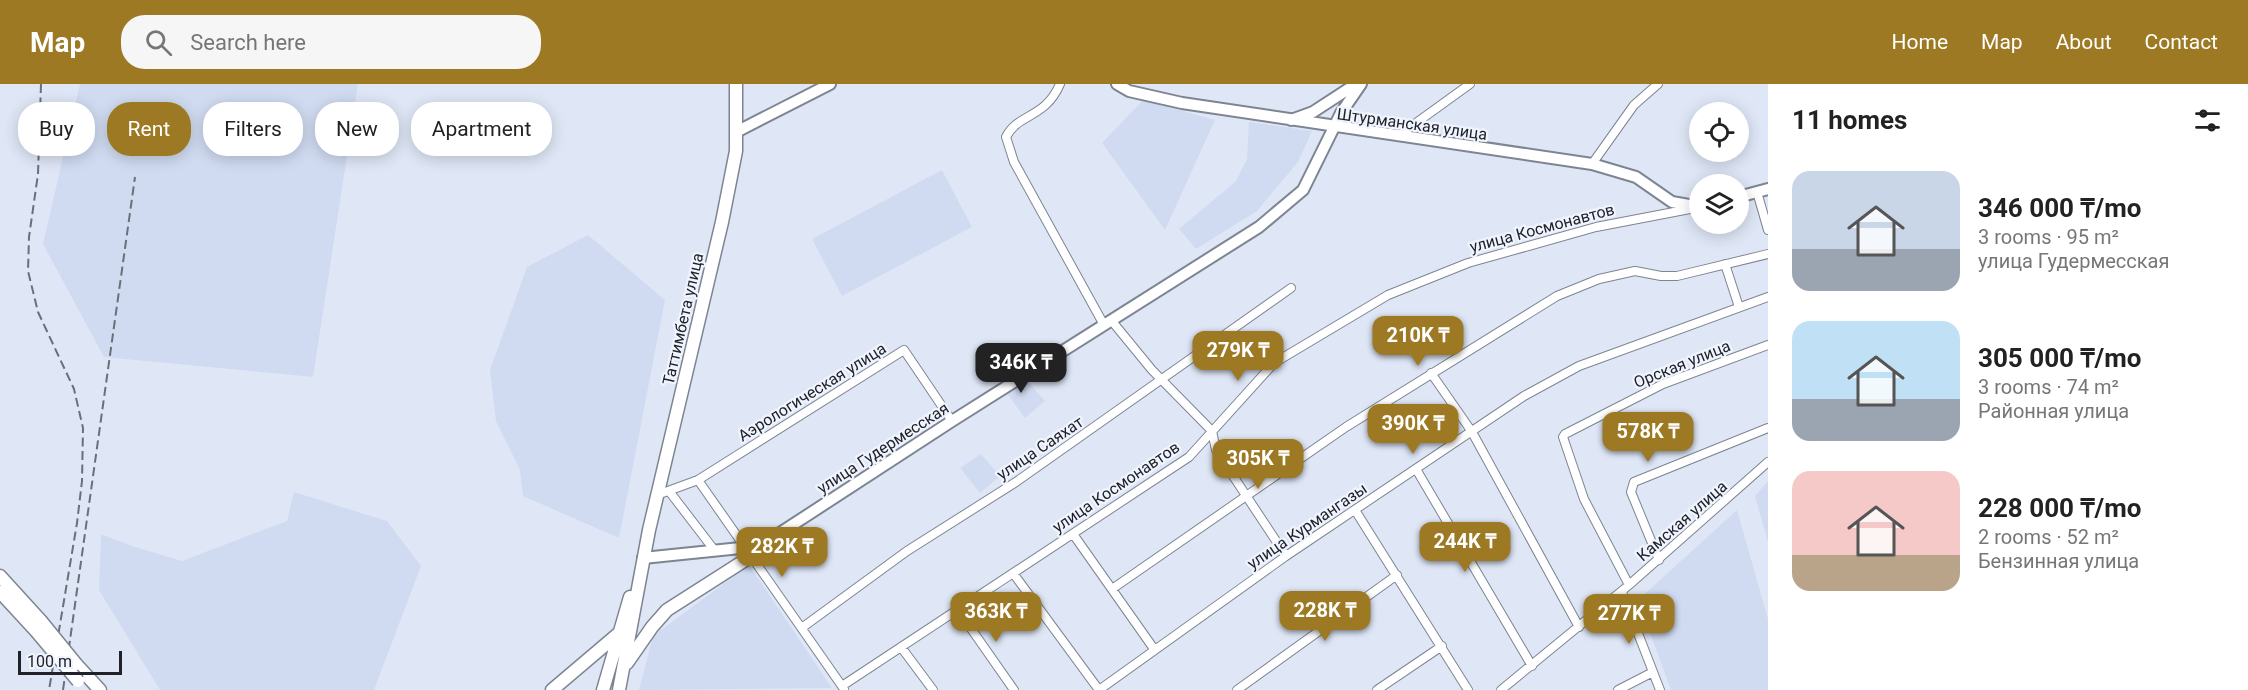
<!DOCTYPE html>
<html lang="en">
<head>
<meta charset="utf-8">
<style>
	:root { --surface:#fff; --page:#f6f6f6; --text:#222; --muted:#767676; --accent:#9d7924 }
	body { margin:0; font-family:Roboto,sans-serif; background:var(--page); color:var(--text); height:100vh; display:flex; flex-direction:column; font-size:22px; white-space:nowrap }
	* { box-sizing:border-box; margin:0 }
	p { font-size:20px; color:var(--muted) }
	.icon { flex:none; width:33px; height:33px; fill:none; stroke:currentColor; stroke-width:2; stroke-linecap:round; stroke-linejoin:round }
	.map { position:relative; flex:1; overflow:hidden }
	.sheet { display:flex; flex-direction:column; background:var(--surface); width:480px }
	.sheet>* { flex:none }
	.guide { position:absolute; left:18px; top:18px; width:570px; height:54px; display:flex; gap:12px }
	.fabs { position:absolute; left:1689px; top:18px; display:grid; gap:12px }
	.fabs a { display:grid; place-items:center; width:60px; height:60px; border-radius:50%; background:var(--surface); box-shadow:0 3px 15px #0003; font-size:30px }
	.scale { position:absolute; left:18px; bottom:15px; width:104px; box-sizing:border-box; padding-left:6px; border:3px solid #202228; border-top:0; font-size:16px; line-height:21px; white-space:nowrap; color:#202228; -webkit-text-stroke:4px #f0f4fe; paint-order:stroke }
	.price { position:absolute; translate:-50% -51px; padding:0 14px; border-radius:12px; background:var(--accent); color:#fff; font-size:20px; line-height:39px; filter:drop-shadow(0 2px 3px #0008) }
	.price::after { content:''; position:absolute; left:50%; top:36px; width:18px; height:14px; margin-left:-9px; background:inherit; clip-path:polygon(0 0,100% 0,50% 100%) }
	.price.current { background:#222; color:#fff }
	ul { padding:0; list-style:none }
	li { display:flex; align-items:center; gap:18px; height:150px; padding:0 24px }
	li span { display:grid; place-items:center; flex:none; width:168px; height:120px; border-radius:18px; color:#555 }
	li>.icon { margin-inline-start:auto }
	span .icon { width:72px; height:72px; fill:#fffc; stroke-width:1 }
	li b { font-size:26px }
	h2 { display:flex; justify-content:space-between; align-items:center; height:72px; padding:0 24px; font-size:26px }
	.pill { padding:0 21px; border-radius:24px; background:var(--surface); box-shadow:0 3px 15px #0003; font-size:21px; line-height:54px }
	.pill.current { background:var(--accent); color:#fff }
	header { display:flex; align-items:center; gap:36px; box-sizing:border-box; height:84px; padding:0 30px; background:var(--accent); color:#fff }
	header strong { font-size:28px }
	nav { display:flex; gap:33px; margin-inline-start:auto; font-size:21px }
	.search { width:420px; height:54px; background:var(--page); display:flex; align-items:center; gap:15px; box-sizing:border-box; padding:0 21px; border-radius:24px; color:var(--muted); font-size:22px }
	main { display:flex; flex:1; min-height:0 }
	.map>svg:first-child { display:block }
	.built { fill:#d0dbf1 }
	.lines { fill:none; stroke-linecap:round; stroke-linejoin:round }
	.street-casing { stroke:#7d8492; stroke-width:10 }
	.secondary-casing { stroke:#7d8492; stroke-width:14 }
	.primary-casing { stroke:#7d8492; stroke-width:15 }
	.street { stroke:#fff; stroke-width:8 }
	.secondary { stroke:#fff; stroke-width:10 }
	.primary { stroke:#fff; stroke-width:12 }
	.rail { stroke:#6a6f79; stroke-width:2; stroke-dasharray:9 4.5; stroke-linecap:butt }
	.primary-bridge-casing { stroke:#7d8492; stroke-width:15; stroke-linecap:butt }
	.primary-bridge { stroke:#fff; stroke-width:12 }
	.labels { text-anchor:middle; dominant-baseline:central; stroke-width:4.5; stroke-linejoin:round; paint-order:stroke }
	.street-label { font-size:16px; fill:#202228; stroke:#f0f4fe }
</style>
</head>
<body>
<header>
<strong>Map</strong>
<div class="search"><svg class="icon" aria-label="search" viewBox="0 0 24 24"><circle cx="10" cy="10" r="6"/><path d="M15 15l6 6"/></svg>Search here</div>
<nav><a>Home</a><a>Map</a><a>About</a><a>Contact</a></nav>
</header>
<main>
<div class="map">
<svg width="1768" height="606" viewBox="0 0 1768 606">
	<rect width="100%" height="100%" fill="#dfe7f7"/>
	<path class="built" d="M 80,0 L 358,0 L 313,293 L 104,273 L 43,160 Z
		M 1143,16 L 1215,36 L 1165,146 L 1102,59 Z
		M 1249,38 L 1312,47 L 1298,78 L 1257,127 L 1196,165 L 1179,145 L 1236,97 L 1247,75 Z
		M 942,86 L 972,143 L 842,212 L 812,155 Z
		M 588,151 L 665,216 L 619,454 L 523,412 L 520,386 L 496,337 L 490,286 L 527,183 Z
		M 1026,295 L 1045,317 L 1025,334 L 1006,308 Z
		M 981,370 L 1000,392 L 980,409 L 960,384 Z
		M 1768,397 L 1768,458 L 1755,412 Z
		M 294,408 L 387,437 L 421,482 L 374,606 L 160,606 L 99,506 L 101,450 L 132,462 L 182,477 L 287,437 Z
		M 1737,426 L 1768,535 L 1768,606 L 1671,606 L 1638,516 Z
		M 749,481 L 832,604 L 639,606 L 653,552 Z"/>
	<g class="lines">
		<defs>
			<path id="street" d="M 1060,0 C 1045,35 1018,29 1006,53 L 1014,78 L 1104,241
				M 1398,52 L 1470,0
				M 1592,80 L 1634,21 L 1658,0
				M 1757,108 L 1768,146
				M 1725,180 L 1739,223
				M 1111,236 L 1152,286 L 1212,347 L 1216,366 L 1286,472
				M 1431,289 L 1472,348 L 1579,543
				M 1416,385 L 1532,582
				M 698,396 L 844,605
				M 669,407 L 715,467
				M 657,411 L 698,396 L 904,266 L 952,337
				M 1355,426 L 1468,606
				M 1073,450 L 1154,565
				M 1659,476 L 1631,408 L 1634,398 L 1768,344
				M 1013,489 L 1099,606
				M 1629,501 L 1584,415 L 1563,353 L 1565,350 L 1663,300 L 1768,261
				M 1112,505 L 1346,343 L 1557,212 L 1599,195 L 1635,187 L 1661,192 L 1677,192 L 1768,170
				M 1622,508 L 1660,606
				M 958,526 L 1014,606
				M 803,543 L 907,467 L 1016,398 L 1291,204
				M 901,563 L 933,606
				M 842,602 L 1189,373 L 1274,279 L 1388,211 L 1468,179 L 1596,143 L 1695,124
				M 1099,606 L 1286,472 L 1524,312 L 1579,282 L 1768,213
				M 1237,606 L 1397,491
				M 1377,606 L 1442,562
				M 1501,606 L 1629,501 L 1768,378
				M 1618,606 L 1653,588"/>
			<path id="secondary" d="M 1117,0 L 1129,7 L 1182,19 L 1592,80 L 1636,93 L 1672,118 L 1700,123
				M 1291,36 L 1313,28 L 1356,0
				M 738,47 L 830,0
				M 1738,113 L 1768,105
				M 643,474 L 760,462 L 952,337 L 1259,143 L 1303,106 L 1341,29 L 1361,0"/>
			<path id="primary" d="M 0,492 L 41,537
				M 0,508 L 36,547
				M 627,579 L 652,543 L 667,526 L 750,473 L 760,462
				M 76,580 L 100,606
				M 552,606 L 618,550
				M 603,606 L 630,513
				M 619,606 L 649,446 L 722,138 L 736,67 L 736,0"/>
		</defs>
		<use href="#street" class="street-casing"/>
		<use href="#secondary" class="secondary-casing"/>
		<use href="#primary" class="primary-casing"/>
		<use href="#street" class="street"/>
		<use href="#secondary" class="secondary"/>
		<use href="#primary" class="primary"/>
		<path class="rail" d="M 41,0 L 38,90 L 29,153 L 28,187 L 38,228 L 74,305 L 83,344 L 82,397 L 77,439 L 49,606
			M 63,606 L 135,93"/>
		<defs>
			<path id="primary-bridge" d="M 41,537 L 76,580
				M 36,547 L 78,597"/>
		</defs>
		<use href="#primary-bridge" class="primary-bridge-casing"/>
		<use href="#primary-bridge" class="primary-bridge"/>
	</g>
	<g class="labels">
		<g class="street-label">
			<text transform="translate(1412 40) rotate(8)">Штурманская улица</text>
			<text transform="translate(1542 144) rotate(-15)">улица Космонавтов</text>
			<text transform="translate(683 235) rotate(-77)">Таттимбета улица</text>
			<text transform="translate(1682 280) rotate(-22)">Орская улица</text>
			<text transform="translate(812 308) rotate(-32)">Аэрологическая улица</text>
			<text transform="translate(883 364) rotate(-33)">улица Гудермесская</text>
			<text transform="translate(1040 364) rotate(-34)">улица Саяхат</text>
			<text transform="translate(1116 403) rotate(-34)">улица Космонавтов</text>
			<text transform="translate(1682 437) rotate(-41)">Камская улица</text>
			<text transform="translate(1307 442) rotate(-34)">улица Курмангазы</text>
		</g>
	</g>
</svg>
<div class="fabs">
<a><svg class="icon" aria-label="locate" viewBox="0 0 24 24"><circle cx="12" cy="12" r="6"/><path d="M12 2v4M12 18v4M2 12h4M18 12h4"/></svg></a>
<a><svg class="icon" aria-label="layers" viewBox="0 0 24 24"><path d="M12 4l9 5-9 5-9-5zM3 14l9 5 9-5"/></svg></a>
</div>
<div class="scale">100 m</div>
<b class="price" style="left:1418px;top:283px">210K ₸</b>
<b class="price" style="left:1238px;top:298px">279K ₸</b>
<b class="price current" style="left:1021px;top:310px">346K ₸</b>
<b class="price" style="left:1413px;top:371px">390K ₸</b>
<b class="price" style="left:1648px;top:379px">578K ₸</b>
<b class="price" style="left:1258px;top:406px">305K ₸</b>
<b class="price" style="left:1465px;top:489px">244K ₸</b>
<b class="price" style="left:782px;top:494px">282K ₸</b>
<b class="price" style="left:1325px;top:558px">228K ₸</b>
<b class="price" style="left:996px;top:559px">363K ₸</b>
<b class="price" style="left:1629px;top:561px">277K ₸</b>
<div class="guide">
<a class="pill">Buy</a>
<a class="pill current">Rent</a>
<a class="pill">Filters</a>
<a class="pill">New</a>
<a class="pill">Apartment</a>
</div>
</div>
<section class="sheet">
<h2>11 homes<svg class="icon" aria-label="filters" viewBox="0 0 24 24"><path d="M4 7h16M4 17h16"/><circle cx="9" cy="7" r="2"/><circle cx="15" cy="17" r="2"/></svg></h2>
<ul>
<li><span style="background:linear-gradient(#c9d6e8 65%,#9aa5b1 0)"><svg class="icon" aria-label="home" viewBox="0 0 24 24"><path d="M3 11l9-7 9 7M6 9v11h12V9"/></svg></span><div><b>346 000 ₸/mo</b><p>3 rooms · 95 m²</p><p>улица Гудермесская</p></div></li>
<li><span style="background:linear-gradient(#bfe0f5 65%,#9aa5b1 0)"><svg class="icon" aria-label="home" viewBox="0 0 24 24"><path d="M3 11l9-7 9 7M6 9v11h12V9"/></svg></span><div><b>305 000 ₸/mo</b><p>3 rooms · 74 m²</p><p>Районная улица</p></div></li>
<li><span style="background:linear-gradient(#f6c9c9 70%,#b9a48a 0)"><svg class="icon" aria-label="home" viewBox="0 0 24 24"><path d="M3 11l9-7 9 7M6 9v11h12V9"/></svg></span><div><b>228 000 ₸/mo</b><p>2 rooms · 52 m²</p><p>Бензинная улица</p></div></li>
</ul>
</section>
</main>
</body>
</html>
